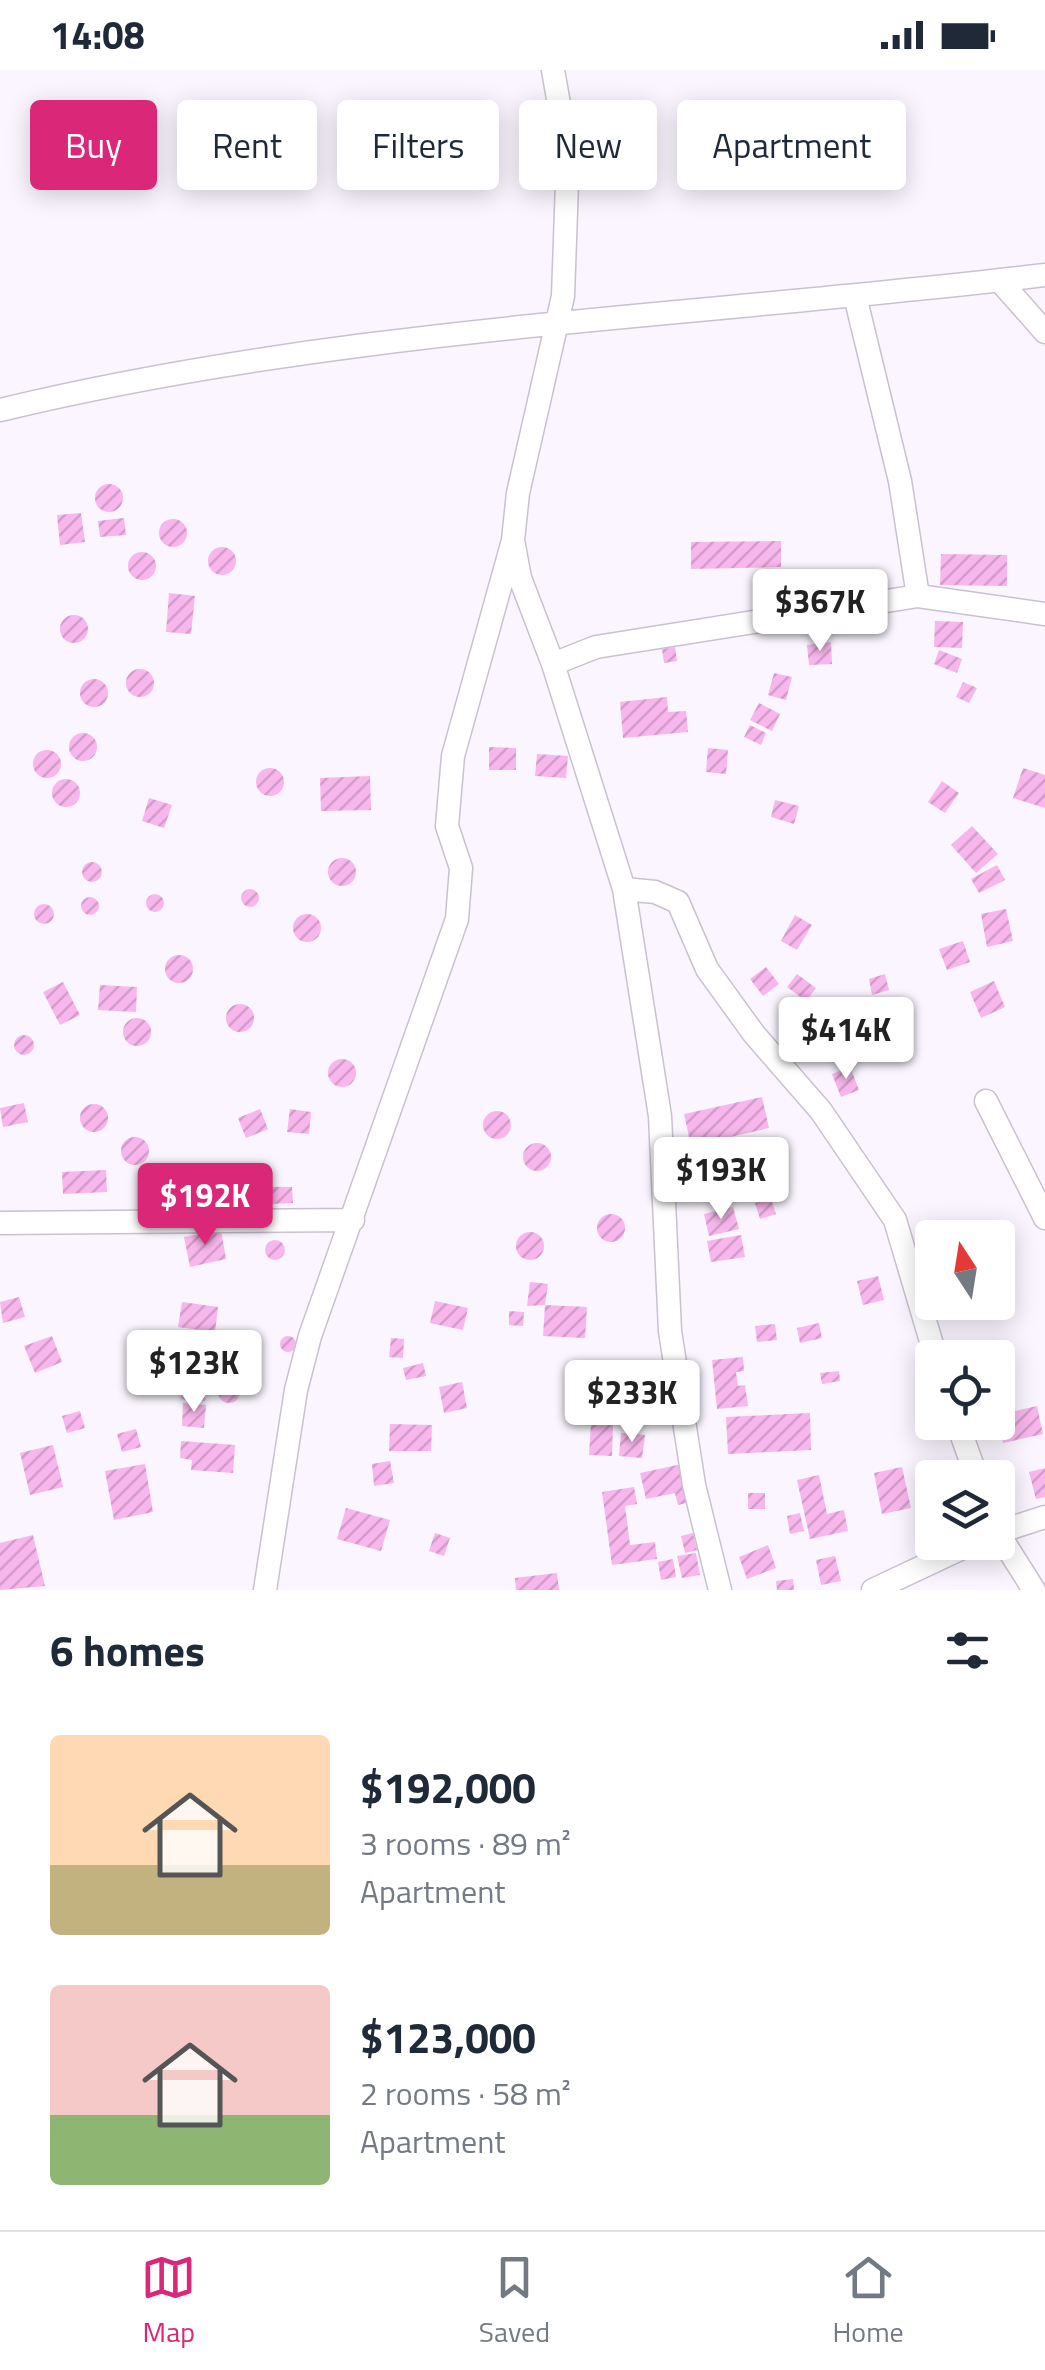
<!DOCTYPE html>
<html lang="en">
<head>
<meta charset="utf-8">
<style>
	:root { --surface:#fff; --page:#f6f6f7; --text:#1f2937; --muted:#747a83; --line:#e0e1e3; --accent:#db2777 }
	body { margin:0; font-family:"Titillium Web",sans-serif; background:var(--page); color:var(--text); height:100vh; display:flex; flex-direction:column; font-size:38px; white-space:nowrap }
	* { box-sizing:border-box; margin:0 }
	p { font-size:32px; color:var(--muted) }
	.icon { flex:none; width:55px; height:55px; fill:none; stroke:currentColor; stroke-width:2; stroke-linecap:round; stroke-linejoin:round }
	.map { position:relative; height:1520px; overflow:hidden }
	.panel { display:flex; flex-direction:column; background:var(--surface); flex:1 }
	.panel>* { flex:none }
	.top-card { position:absolute; left:30px; top:30px; width:985px; height:90px; display:flex; gap:20px }
	.needle { width:65px; rotate:348deg }
	.controls { position:absolute; left:915px; top:1150px; display:grid; gap:20px }
	.controls a { display:grid; place-items:center; width:100px; height:100px; border-radius:10px; background:var(--surface); box-shadow:0 5px 25px #0003; font-size:50px }
	.price { position:absolute; translate:-50% -85px; padding:0 22px; border-radius:10px; background:#fff; color:#222; font-size:32px; line-height:65px; filter:drop-shadow(0 2px 5px #0008) }
	.price::after { content:''; position:absolute; left:50%; top:60px; width:30px; height:22px; margin-left:-15px; background:inherit; clip-path:polygon(0 0,100% 0,50% 100%) }
	.price.selected { background:var(--accent); color:#fff }
	ul { padding:0; list-style:none }
	li { display:flex; align-items:center; gap:30px; height:250px; padding:0 50px }
	li span { display:grid; place-items:center; flex:none; width:280px; height:200px; border-radius:10px; color:#555 }
	li>.icon { margin-inline-start:auto }
	span .icon { width:120px; height:120px; fill:#fffc; stroke-width:1 }
	li b { font-size:42px }
	h2 { display:flex; justify-content:space-between; align-items:center; height:120px; padding:0 50px; font-size:42px }
	.tag { padding:0 35px; border-radius:10px; background:var(--surface); box-shadow:0 5px 25px #0003; font-size:35px; line-height:90px }
	.tag.selected { background:var(--accent); color:#fff }
	.status { display:flex; justify-content:space-between; align-items:center; height:70px; padding:0 50px; background:var(--surface); direction:ltr }
	.status svg { height:28px; fill:currentColor }
	.dock { display:flex; justify-content:space-around; align-items:center; height:140px; border-top:2px solid var(--line); background:var(--surface); font-size:28px; color:var(--muted) }
	.dock a { display:grid; justify-items:center; gap:5px }
	.dock .selected { color:var(--accent) }
	.map>svg:first-child { display:block }
	.building { fill:url(#building-hatch) }
	.lines { fill:none; stroke-linecap:round; stroke-linejoin:round }
	.minor-casing { stroke:#cac1cf; stroke-width:25 }
	.minor { stroke:#fff; stroke-width:22 }
</style>
</head>
<body>
<div class="status"><b>14:08</b><svg viewBox="0 0 49 12"><path d="M0 12V9h3v3zM5 12V6h3v6zM10 12V3h3v9zM15 12V0h3v12zM26 1h20v11H26zM47 4h2v5h-2z"/></svg></div>
<div class="map">
<svg width="1045" height="1520" viewBox="0 0 1045 1520">
	<defs>
		<pattern id="building-hatch" width="6" height="6" patternUnits="userSpaceOnUse" patternTransform="scale(2.5)"><rect width="6" height="6" fill="#f8b7ec"/><path d="M-1 1l2-2M0 6l6-6M5 7l2-2" fill="none" stroke="#d49cca"/></pattern>
	</defs>
	<rect width="100%" height="100%" fill="#faf5fe"/>
	<path class="building" d="M95 428a14 14 0 1 1 28 0a14 14 0 1 1-28 0Z
		M 81,443 L 85,472 L 60,475 L 57,445 Z
		M 124,448 L 126,465 L 100,467 L 98,451 Z
		M159 463a14 14 0 1 1 28 0a14 14 0 1 1-28 0Z
		M 781,471 L 781,497 L 691,499 L 691,472 Z
		M208 491a14 14 0 1 1 28 0a14 14 0 1 1-28 0Z
		M128 496a14 14 0 1 1 28 0a14 14 0 1 1-28 0Z
		M 941,484 L 1007,485 L 1007,516 L 940,515 Z
		M 169,523 L 195,526 L 191,564 L 166,562 Z
		M60 559a14 14 0 1 1 28 0a14 14 0 1 1-28 0Z
		M 935,551 L 963,552 L 962,578 L 934,577 Z
		M 831,572 L 832,594 L 809,595 L 807,575 Z
		M 675,577 L 677,591 L 664,593 L 662,579 Z
		M 939,580 L 962,589 L 957,603 L 934,594 Z
		M126 613a14 14 0 1 1 28 0a14 14 0 1 1-28 0Z
		M 774,603 L 792,607 L 786,630 L 768,625 Z
		M80 623a14 14 0 1 1 28 0a14 14 0 1 1-28 0Z
		M 963,612 L 977,618 L 969,633 L 956,627 Z
		M 667,627 L 668,642 L 686,641 L 688,662 L 623,668 L 620,632 Z
		M 759,633 L 780,644 L 772,661 L 750,650 Z
		M 750,655 L 766,663 L 761,675 L 744,667 Z
		M69 677a14 14 0 1 1 28 0a14 14 0 1 1-28 0Z
		M 489,677 L 516,678 L 516,700 L 489,700 Z
		M 708,678 L 728,680 L 726,704 L 706,702 Z
		M33 694a14 14 0 1 1 28 0a14 14 0 1 1-28 0Z
		M 537,684 L 568,686 L 566,708 L 535,706 Z
		M256 712a14 14 0 1 1 28 0a14 14 0 1 1-28 0Z
		M 1023,698 L 1045,705 L 1045,738 L 1013,728 Z
		M 370,706 L 371,740 L 321,741 L 320,708 Z
		M52 723a14 14 0 1 1 28 0a14 14 0 1 1-28 0Z
		M 942,711 L 959,723 L 945,743 L 928,732 Z
		M 149,728 L 172,735 L 164,758 L 142,751 Z
		M 775,730 L 799,736 L 794,754 L 771,747 Z
		M 972,756 L 998,784 L 976,803 L 951,775 Z
		M328 802a14 14 0 1 1 28 0a14 14 0 1 1-28 0Z
		M82 802a10 10 0 1 1 20 0a10 10 0 1 1-20 0Z
		M 997,795 L 1005,810 L 979,823 L 971,809 Z
		M241 828a9 9 0 1 1 18 0a9 9 0 1 1-18 0Z
		M146 833a9 9 0 1 1 18 0a9 9 0 1 1-18 0Z
		M81 836a9 9 0 1 1 18 0a9 9 0 1 1-18 0Z
		M34 844a10 10 0 1 1 20 0a10 10 0 1 1-20 0Z
		M 1006,839 L 1013,871 L 987,877 L 981,844 Z
		M293 858a14 14 0 1 1 28 0a14 14 0 1 1-28 0Z
		M 795,845 L 812,855 L 797,880 L 781,871 Z
		M 963,871 L 970,892 L 947,900 L 939,879 Z
		M165 899a14 14 0 1 1 28 0a14 14 0 1 1-28 0Z
		M 766,897 L 779,914 L 763,926 L 750,909 Z
		M 797,904 L 816,918 L 806,931 L 787,917 Z
		M 885,904 L 889,920 L 872,925 L 869,909 Z
		M 994,911 L 1005,937 L 981,948 L 970,922 Z
		M 63,912 L 80,945 L 60,955 L 43,922 Z
		M 100,915 L 137,917 L 136,942 L 98,940 Z
		M226 948a14 14 0 1 1 28 0a14 14 0 1 1-28 0Z
		M 866,939 L 867,959 L 848,960 L 847,940 Z
		M123 962a14 14 0 1 1 28 0a14 14 0 1 1-28 0Z
		M14 975a10 10 0 1 1 20 0a10 10 0 1 1-20 0Z
		M328 1003a14 14 0 1 1 28 0a14 14 0 1 1-28 0Z
		M 850,997 L 859,1020 L 841,1027 L 832,1004 Z
		M 762,1027 L 769,1058 L 691,1076 L 684,1044 Z
		M 24,1033 L 28,1052 L 3,1057 L 0,1038 Z
		M80 1048a14 14 0 1 1 28 0a14 14 0 1 1-28 0Z
		M 260,1039 L 268,1059 L 246,1068 L 238,1048 Z
		M 290,1039 L 311,1042 L 309,1064 L 287,1062 Z
		M483 1055a14 14 0 1 1 28 0a14 14 0 1 1-28 0Z
		M121 1081a14 14 0 1 1 28 0a14 14 0 1 1-28 0Z
		M523 1087a14 14 0 1 1 28 0a14 14 0 1 1-28 0Z
		M 106,1100 L 107,1122 L 63,1124 L 62,1102 Z
		M 270,1117 L 292,1117 L 293,1133 L 270,1134 Z
		M 771,1129 L 776,1144 L 760,1149 L 755,1133 Z
		M 733,1137 L 739,1159 L 709,1166 L 704,1144 Z
		M597 1158a14 14 0 1 1 28 0a14 14 0 1 1-28 0Z
		M 221,1160 L 226,1189 L 190,1197 L 184,1167 Z
		M516 1176a14 14 0 1 1 28 0a14 14 0 1 1-28 0Z
		M 741,1165 L 745,1187 L 711,1192 L 707,1171 Z
		M265 1180a10 10 0 1 1 20 0a10 10 0 1 1-20 0Z
		M 878,1206 L 884,1230 L 863,1235 L 857,1211 Z
		M 530,1212 L 548,1214 L 545,1235 L 587,1237 L 585,1268 L 543,1266 L 545,1235 L 527,1236 Z
		M 19,1227 L 25,1247 L 3,1253 L 0,1232 Z
		M 435,1231 L 468,1238 L 463,1260 L 430,1253 Z
		M 182,1232 L 218,1237 L 215,1262 L 178,1257 Z
		M 509,1241 L 524,1242 L 523,1256 L 509,1255 Z
		M 819,1253 L 822,1268 L 800,1273 L 797,1258 Z
		M 775,1254 L 777,1270 L 757,1272 L 755,1256 Z
		M 205,1263 L 206,1291 L 177,1292 L 176,1265 Z
		M 52,1266 L 62,1292 L 35,1303 L 24,1276 Z
		M280 1274a8 8 0 1 1 16 0a8 8 0 1 1-16 0Z
		M 391,1268 L 404,1269 L 403,1288 L 389,1287 Z
		M 743,1287 L 744,1301 L 736,1302 L 738,1316 L 745,1315 L 748,1336 L 717,1339 L 712,1290 Z
		M 423,1293 L 426,1306 L 406,1310 L 403,1298 Z
		M 839,1301 L 840,1311 L 822,1314 L 820,1303 Z
		M 182,1310 L 206,1312 L 205,1331 L 181,1329 Z
		M218 1322a11 11 0 1 1 22 0a11 11 0 1 1-22 0Z
		M 462,1312 L 467,1338 L 444,1343 L 439,1317 Z
		M 183,1333 L 206,1335 L 204,1358 L 182,1356 Z
		M 1037,1336 L 1043,1364 L 1003,1373 L 998,1345 Z
		M 80,1341 L 85,1358 L 67,1363 L 62,1346 Z
		M 810,1343 L 811,1380 L 728,1384 L 726,1347 Z
		M 390,1354 L 432,1355 L 431,1381 L 389,1381 Z
		M 591,1354 L 613,1355 L 612,1386 L 589,1385 Z
		M 136,1359 L 141,1377 L 122,1382 L 117,1364 Z
		M 621,1363 L 645,1365 L 642,1388 L 619,1386 Z
		M 181,1371 L 235,1375 L 233,1403 L 191,1400 L 192,1390 L 180,1388 Z
		M 53,1375 L 63,1417 L 30,1425 L 20,1383 Z
		M 390,1391 L 394,1413 L 374,1416 L 372,1394 Z
		M 145,1394 L 153,1442 L 114,1450 L 105,1401 Z
		M 682,1394 L 691,1432 L 678,1435 L 675,1423 L 646,1429 L 640,1403 Z
		M 902,1397 L 911,1438 L 882,1444 L 874,1403 Z
		M 1045,1398 L 1045,1427 L 1036,1429 L 1029,1402 Z
		M 819,1405 L 827,1444 L 844,1440 L 848,1461 L 810,1469 L 797,1410 Z
		M 634,1417 L 637,1434 L 625,1436 L 630,1475 L 655,1472 L 657,1489 L 612,1495 L 602,1422 Z
		M 748,1423 L 765,1423 L 765,1439 L 748,1439 Z
		M 346,1438 L 390,1450 L 381,1481 L 337,1469 Z
		M 800,1443 L 804,1461 L 790,1464 L 787,1446 Z
		M 435,1463 L 450,1468 L 444,1486 L 429,1481 Z
		M 693,1463 L 697,1480 L 685,1483 L 681,1466 Z
		M 33,1465 L 45,1516 L 0,1520 L 0,1473 Z
		M 768,1475 L 776,1498 L 747,1509 L 739,1487 Z
		M 696,1483 L 700,1505 L 682,1508 L 677,1486 Z
		M 835,1486 L 841,1511 L 821,1515 L 816,1490 Z
		M 673,1489 L 676,1507 L 661,1510 L 658,1492 Z
		M 557,1503 L 559,1520 L 516,1520 L 515,1508 Z
		M 793,1509 L 794,1520 L 777,1520 L 776,1511 Z"/>
	<g class="lines">
		<defs>
			<path id="minor" d="M 553,0 L 568,85 L 563,226 L 518,423 L 513,470 L 520,508 L 553,594 L 624,819 L 660,1046 L 670,1261 L 694,1415 L 720,1520
				M 999,210 L 1045,262
				M 855,226 L 900,411 L 918,526
				M 0,340 C 343,257 696,247 1045,205
				M 553,594 L 596,577 L 918,526 L 1045,544
				M 624,819 L 655,822 L 678,832 L 707,899 L 754,964 L 821,1041 L 895,1150 L 936,1288
				M 986,1031 L 1045,1148
				M 0,1153 L 353,1150
				M 957,1352 L 977,1408
				M 998,1462 L 1045,1447
				M 998,1463 L 1034,1520
				M 265,1520 L 296,1320 L 310,1266 L 457,849 L 461,798 L 447,756 L 453,686 L 512,474
				M 873,1520 L 975,1472"/>
		</defs>
		<use href="#minor" class="minor-casing"/>
		<use href="#minor" class="minor"/>
	</g>
</svg>
<div class="controls">
<a><svg class="needle" viewBox="-14 -14 28 28"><path d="M0-13l5 13h-10z" fill="#e53935"/><path d="M0 13l5-13h-10z" fill="#747a83"/></svg></a>
<a><svg class="icon" aria-label="locate" viewBox="0 0 24 24"><circle cx="12" cy="12" r="6"/><path d="M12 2v4M12 18v4M2 12h4M18 12h4"/></svg></a>
<a><svg class="icon" aria-label="layers" viewBox="0 0 24 24"><path d="M12 4l9 5-9 5-9-5zM3 14l9 5 9-5"/></svg></a>
</div>
<b class="price" style="left:820px;top:584px">$367K</b>
<b class="price" style="left:846px;top:1012px">$414K</b>
<b class="price" style="left:721px;top:1152px">$193K</b>
<b class="price selected" style="left:205px;top:1178px">$192K</b>
<b class="price" style="left:194px;top:1345px">$123K</b>
<b class="price" style="left:632px;top:1375px">$233K</b>
<div class="top-card">
<a class="tag selected">Buy</a>
<a class="tag">Rent</a>
<a class="tag">Filters</a>
<a class="tag">New</a>
<a class="tag">Apartment</a>
</div>
</div>
<section class="panel">
<h2>6 homes<svg class="icon" aria-label="filters" viewBox="0 0 24 24"><path d="M4 7h16M4 17h16"/><circle cx="9" cy="7" r="2"/><circle cx="15" cy="17" r="2"/></svg></h2>
<ul>
<li><span style="background:linear-gradient(#ffd9b3 65%,#c2b280 0)"><svg class="icon" aria-label="home" viewBox="0 0 24 24"><path d="M3 11l9-7 9 7M6 9v11h12V9"/></svg></span><div><b>$192,000</b><p>3 rooms · 89 m²</p><p>Apartment</p></div></li>
<li><span style="background:linear-gradient(#f6c9c9 65%,#8fb573 0)"><svg class="icon" aria-label="home" viewBox="0 0 24 24"><path d="M3 11l9-7 9 7M6 9v11h12V9"/></svg></span><div><b>$123,000</b><p>2 rooms · 58 m²</p><p>Apartment</p></div></li>
</ul>
</section>
<nav class="dock">
<a class="selected"><svg class="icon" aria-label="map" viewBox="0 0 24 24"><path d="M3 6l6-2 6 2 6-2v14l-6 2-6-2-6 2zM9 4v14M15 6v14"/></svg>Map</a>
<a><svg class="icon" aria-label="saved" viewBox="0 0 24 24"><path d="M7 4h10v16l-5-4-5 4z"/></svg>Saved</a>
<a><svg class="icon" aria-label="home" viewBox="0 0 24 24"><path d="M3 11l9-7 9 7M6 9v11h12V9"/></svg>Home</a>
</nav>
</body>
</html>
